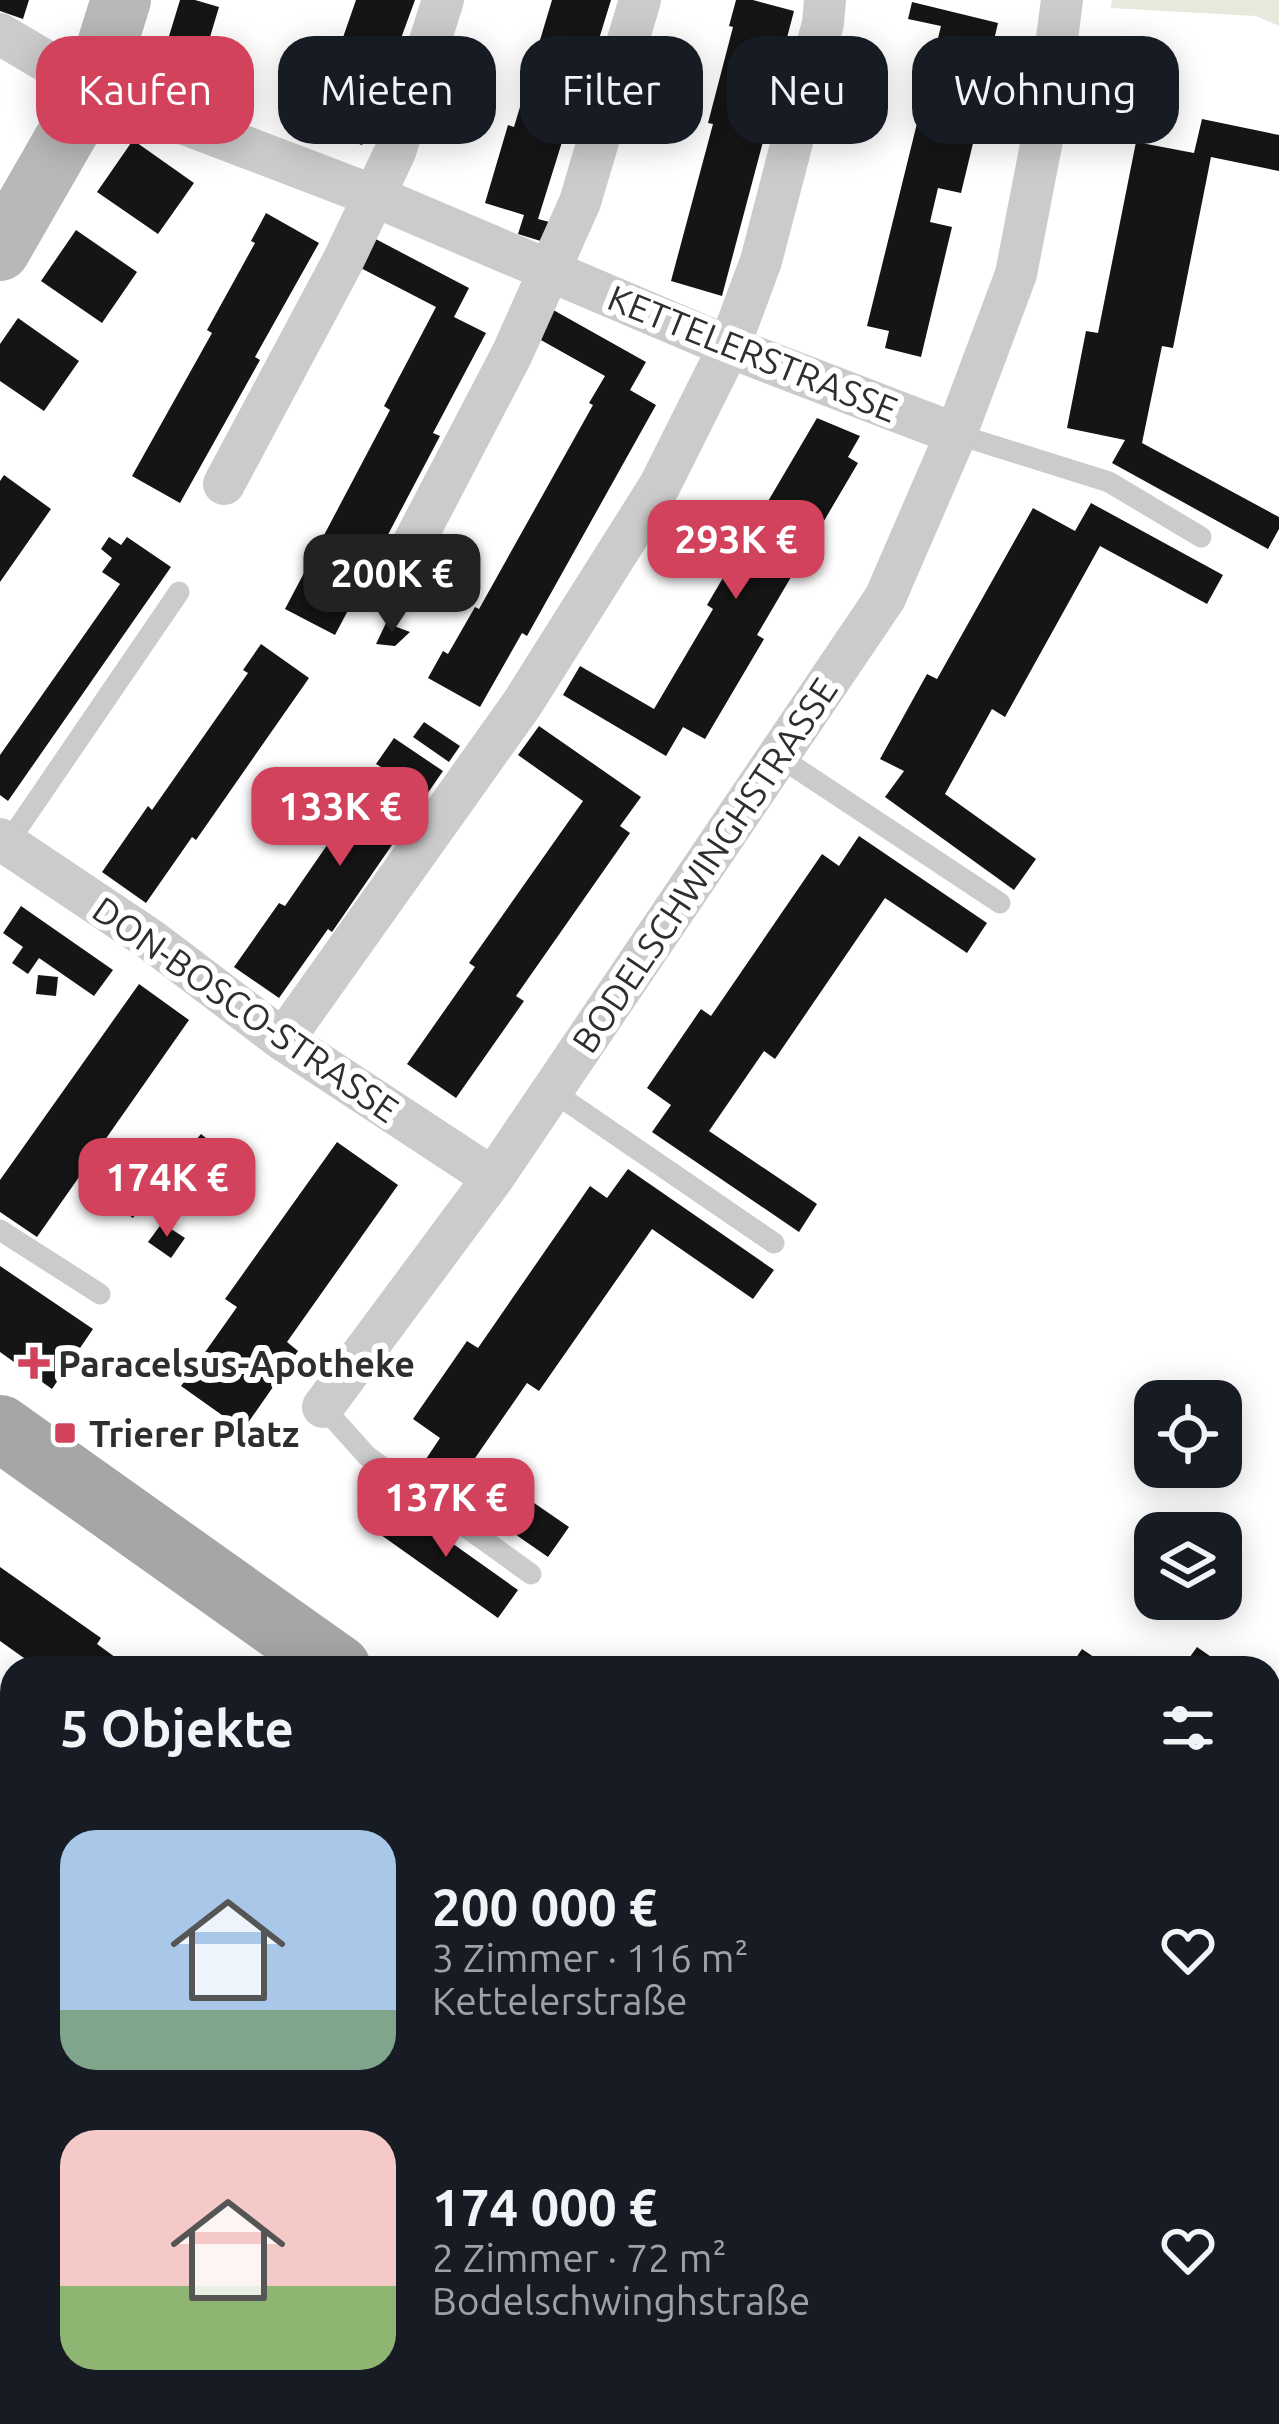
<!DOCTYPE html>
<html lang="de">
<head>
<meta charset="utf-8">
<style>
	:root { --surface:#171b24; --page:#20242c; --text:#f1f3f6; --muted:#9ea1a6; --accent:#d2425c }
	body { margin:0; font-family:Ubuntu,sans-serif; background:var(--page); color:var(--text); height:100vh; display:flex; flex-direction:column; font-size:45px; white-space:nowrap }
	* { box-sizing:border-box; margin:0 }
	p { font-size:39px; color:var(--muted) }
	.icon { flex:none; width:66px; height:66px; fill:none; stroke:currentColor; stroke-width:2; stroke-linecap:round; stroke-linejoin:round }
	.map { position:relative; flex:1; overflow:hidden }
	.drawer { position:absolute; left:0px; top:1656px; width:1281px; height:768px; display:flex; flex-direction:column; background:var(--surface); border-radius:36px 36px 0 0; box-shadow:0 6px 30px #0003 }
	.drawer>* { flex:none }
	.guide { position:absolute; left:36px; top:36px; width:1209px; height:108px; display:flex; gap:24px }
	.tools { position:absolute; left:1134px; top:1380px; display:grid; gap:24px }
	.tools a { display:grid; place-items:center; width:108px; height:108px; border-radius:24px; background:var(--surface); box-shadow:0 6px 30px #0003; font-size:60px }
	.price { position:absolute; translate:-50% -102px; padding:0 27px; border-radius:24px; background:var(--accent); color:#fff; font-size:39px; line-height:78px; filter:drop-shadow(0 3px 6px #0008) }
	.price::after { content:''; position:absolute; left:50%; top:72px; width:36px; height:27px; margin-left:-18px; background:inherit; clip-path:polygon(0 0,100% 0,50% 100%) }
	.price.selected { background:#222; color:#fff }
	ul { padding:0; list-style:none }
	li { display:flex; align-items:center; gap:36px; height:300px; padding:0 60px }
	li span { display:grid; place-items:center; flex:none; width:336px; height:240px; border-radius:36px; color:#555 }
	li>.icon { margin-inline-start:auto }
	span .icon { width:144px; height:144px; fill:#fffc; stroke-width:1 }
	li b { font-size:51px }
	h2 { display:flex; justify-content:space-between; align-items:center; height:144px; padding:0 60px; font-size:51px }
	.tag { padding:0 42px; border-radius:36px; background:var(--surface); box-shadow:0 6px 30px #0003; font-size:42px; line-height:108px }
	.tag.selected { background:var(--accent); color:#fff }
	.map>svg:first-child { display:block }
	.green { fill:#e5eadd }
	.building { fill:#151515 }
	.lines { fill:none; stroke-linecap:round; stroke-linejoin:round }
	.lane { stroke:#cbcbcb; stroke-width:21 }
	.street { stroke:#cbcbcb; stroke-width:42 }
	.secondary { stroke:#b8b8b8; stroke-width:60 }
	.primary { stroke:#a6a6a6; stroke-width:66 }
	.poi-dot { fill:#d2425c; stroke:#fff; stroke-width:4.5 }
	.labels { text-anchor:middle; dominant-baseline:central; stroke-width:12; stroke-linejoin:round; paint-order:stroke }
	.street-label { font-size:36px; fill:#2e2e2e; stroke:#fff }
	.poi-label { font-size:36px; font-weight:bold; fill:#2e2e2e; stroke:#fff; text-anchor:start }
</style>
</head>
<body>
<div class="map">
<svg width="1279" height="2424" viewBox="0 0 1279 2424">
	<rect width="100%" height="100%" fill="#fff"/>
	<path class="green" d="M 1112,0 L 1279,0 L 1279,26 L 1256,16 L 1111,8 Z"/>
	<path class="building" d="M 0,0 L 29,0 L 23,19 L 0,11 Z
		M 180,0 L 195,0 L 219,7 L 204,57 L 166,46 Z
		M 356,0 L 415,0 L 362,145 L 304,125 L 313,97 L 317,98 L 336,45 L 340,46 Z
		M 552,0 L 611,0 L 567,143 L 562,142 L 538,219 L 553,223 L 547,243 L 518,234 L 524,215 L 485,203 L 508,125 L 514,127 Z
		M 736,0 L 753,0 L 794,11 L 761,137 L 764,138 L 722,296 L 671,281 L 713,124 L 708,123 L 733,27 L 729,26 Z
		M 912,2 L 998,23 L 994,40 L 998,40 L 961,193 L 938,188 L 930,222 L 952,227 L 921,357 L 885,348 L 889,331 L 867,326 L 941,26 L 908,19 Z
		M 1202,119 L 1279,135 L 1279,171 L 1211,157 L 1173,348 L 1162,346 L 1142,443 L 1279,517 L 1279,529 L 1268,549 L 1112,463 L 1125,440 L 1067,428 L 1086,331 L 1098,333 L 1136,142 L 1194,153 Z
		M 133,140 L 194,183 L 158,234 L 97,192 Z
		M 266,213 L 319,243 L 255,357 L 260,360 L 180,503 L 132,476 L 212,333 L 207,330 L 255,243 L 251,241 Z
		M 76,230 L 137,272 L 102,323 L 41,281 Z
		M 368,235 L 469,288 L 454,317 L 486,333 L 433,433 L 440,436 L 335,635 L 285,609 L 390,410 L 384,406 L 436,307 L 353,264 Z
		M 548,307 L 646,362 L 630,390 L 656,405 L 527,636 L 522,633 L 480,707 L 428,678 L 443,651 L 448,654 L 475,607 L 479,609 L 593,405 L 589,403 L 605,376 L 532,335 Z
		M 18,318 L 79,361 L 44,411 L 0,381 L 0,344 Z
		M 817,418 L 860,436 L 848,457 L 858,463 L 757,635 L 764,639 L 705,739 L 683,727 L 666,756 L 563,695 L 580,666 L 654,709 L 713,609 L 707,605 Z
		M 4,475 L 51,509 L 0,582 L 0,481 Z
		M 1091,503 L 1223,575 L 1207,604 L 1100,546 L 1005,717 L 992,709 L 945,794 L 1036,859 L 1014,890 L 885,797 L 904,771 L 880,759 L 927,674 L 937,679 L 1033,508 L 1075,531 Z
		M 109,537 L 121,545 L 127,537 L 171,567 L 8,801 L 0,795 L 0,755 L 120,584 L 102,572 L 112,558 L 101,549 Z
		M 386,623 L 410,632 L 395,646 L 376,644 Z
		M 261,644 L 309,678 L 196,840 L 192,837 L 146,903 L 102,872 L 148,806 L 152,810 L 248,673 L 243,670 Z
		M 424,722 L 460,746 L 449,762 L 413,737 Z
		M 539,726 L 641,797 L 620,826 L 630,833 L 516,996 L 524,1001 L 456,1098 L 407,1064 L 475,967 L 469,963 L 583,801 L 518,755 Z
		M 394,738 L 443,771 L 332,932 L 328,929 L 279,998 L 234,967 L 279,903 L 285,906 L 381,767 L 376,764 Z
		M 859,836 L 987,923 L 967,953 L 885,898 L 775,1059 L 764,1051 L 709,1131 L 817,1204 L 799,1232 L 652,1132 L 671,1105 L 647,1088 L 701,1009 L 711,1016 L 822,854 L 839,866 Z
		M 21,906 L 113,970 L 94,996 L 39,958 L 28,974 L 12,963 L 23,947 L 3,933 Z
		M 38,975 L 58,977 L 56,996 L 36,994 Z
		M 139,984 L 189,1020 L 37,1237 L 0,1212 L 0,1180 Z
		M 201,1134 L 232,1159 L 219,1174 L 189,1148 Z
		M 337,1142 L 398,1185 L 287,1342 L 298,1351 L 243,1430 L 181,1386 L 237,1307 L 225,1299 Z
		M 628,1169 L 774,1270 L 753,1299 L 652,1229 L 539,1391 L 527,1383 L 473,1461 L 569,1527 L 548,1557 L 420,1468 L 440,1438 L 413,1419 L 467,1341 L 478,1348 L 590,1186 L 607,1198 Z
		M 129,1188 L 146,1199 L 133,1218 L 116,1206 Z
		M 162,1223 L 185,1238 L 171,1258 L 148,1242 Z
		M 0,1266 L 93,1329 L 52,1389 L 0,1352 Z
		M 394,1502 L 518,1590 L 498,1618 L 374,1530 Z
		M 0,1567 L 101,1638 L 97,1644 L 130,1668 L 38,1668 L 0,1641 Z
		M 1197,1647 L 1227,1668 L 1182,1668 Z
		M 1082,1649 L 1110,1668 L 1069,1668 Z
		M 12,2091 L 12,2188 L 8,2192 L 0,2184 L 0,2103 Z
		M 1269,2120 L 1279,2128 L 1279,2165 L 1272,2176 L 1269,2174 Z
		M 1049,2412 L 1087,2412 L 1080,2424 L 1049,2424 L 1044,2420 Z
		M 1158,2412 L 1204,2412 L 1221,2424 L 1150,2424 Z"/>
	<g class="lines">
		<path class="lane" d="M 956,434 L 1109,482 L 1201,537
			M 778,756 L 1000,903
			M 7,844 L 179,592
			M 552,1091 L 774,1243
			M 0,1230 L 100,1294
			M 323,1407 L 367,1456 L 531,1574
			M 0,1890 L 12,1902"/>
		<path class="street" d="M 0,34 L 93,89 L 374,196 L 729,347 L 956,434
			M 224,484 L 343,261 L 395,152 L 443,0
			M 392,584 L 512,354 L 580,202 L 640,0
			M 0,839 L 151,940 L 283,1040 L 493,1178
			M 283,1040 L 522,704 L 660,485 L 729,347 L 761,261 L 823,23 L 825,0
			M 323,1407 L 493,1178 L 885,598 L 956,434 L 1016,274 L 1048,109 L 1062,0
			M 0,2018 L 12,2006"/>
		<path class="secondary" d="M 0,251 L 93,89 L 121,0"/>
		<path class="primary" d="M 0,1428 L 338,1668
			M 1269,2315 L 1279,2322"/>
	</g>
	<g class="poi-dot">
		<path d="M28 1345h12v12h12v12h-12v12h-12v-12h-12v-12h12z"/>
		<rect x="53" y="1421" width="24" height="24" rx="6"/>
	</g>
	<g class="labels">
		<g class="street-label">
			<text transform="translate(753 353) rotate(22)">KETTELERSTRASSE</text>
			<text transform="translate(704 865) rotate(-56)">BODELSCHWINGHSTRASSE</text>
			<text transform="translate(246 1009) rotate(35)">DON-BOSCO-STRASSE</text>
		</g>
		<g class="poi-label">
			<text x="58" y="1363">Paracelsus-Apotheke</text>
			<text x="89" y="1433">Trierer Platz</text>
		</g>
	</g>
</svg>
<div class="tools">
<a><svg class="icon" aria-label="locate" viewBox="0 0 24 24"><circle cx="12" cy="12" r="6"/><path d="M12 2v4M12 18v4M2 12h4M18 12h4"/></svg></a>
<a><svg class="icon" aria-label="layers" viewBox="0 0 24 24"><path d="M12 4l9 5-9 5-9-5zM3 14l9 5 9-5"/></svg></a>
</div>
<b class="price" style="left:736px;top:602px">293K €</b>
<b class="price selected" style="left:392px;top:636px">200K €</b>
<b class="price" style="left:340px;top:869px">133K €</b>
<b class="price" style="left:167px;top:1240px">174K €</b>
<b class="price" style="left:446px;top:1560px">137K €</b>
<div class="guide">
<a class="tag selected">Kaufen</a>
<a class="tag">Mieten</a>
<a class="tag">Filter</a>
<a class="tag">Neu</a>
<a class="tag">Wohnung</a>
</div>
<section class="drawer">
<h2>5 Objekte<svg class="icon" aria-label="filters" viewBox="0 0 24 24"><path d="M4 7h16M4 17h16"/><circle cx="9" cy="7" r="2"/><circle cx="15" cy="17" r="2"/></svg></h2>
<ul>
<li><span style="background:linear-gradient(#a9c7e8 75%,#7fa58c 0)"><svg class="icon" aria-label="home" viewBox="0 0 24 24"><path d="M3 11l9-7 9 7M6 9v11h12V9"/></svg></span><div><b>200 000 €</b><p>3 Zimmer · 116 m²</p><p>Kettelerstraße</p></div><svg class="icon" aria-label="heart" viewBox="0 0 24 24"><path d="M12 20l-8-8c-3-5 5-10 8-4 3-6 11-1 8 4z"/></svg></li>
<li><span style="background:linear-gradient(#f6c9c9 65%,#8fb573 0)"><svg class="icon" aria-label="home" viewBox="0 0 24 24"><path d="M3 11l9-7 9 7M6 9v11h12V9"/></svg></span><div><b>174 000 €</b><p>2 Zimmer · 72 m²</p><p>Bodelschwinghstraße</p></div><svg class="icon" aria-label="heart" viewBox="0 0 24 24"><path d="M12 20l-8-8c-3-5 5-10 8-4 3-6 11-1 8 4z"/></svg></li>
</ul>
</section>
</div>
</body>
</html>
